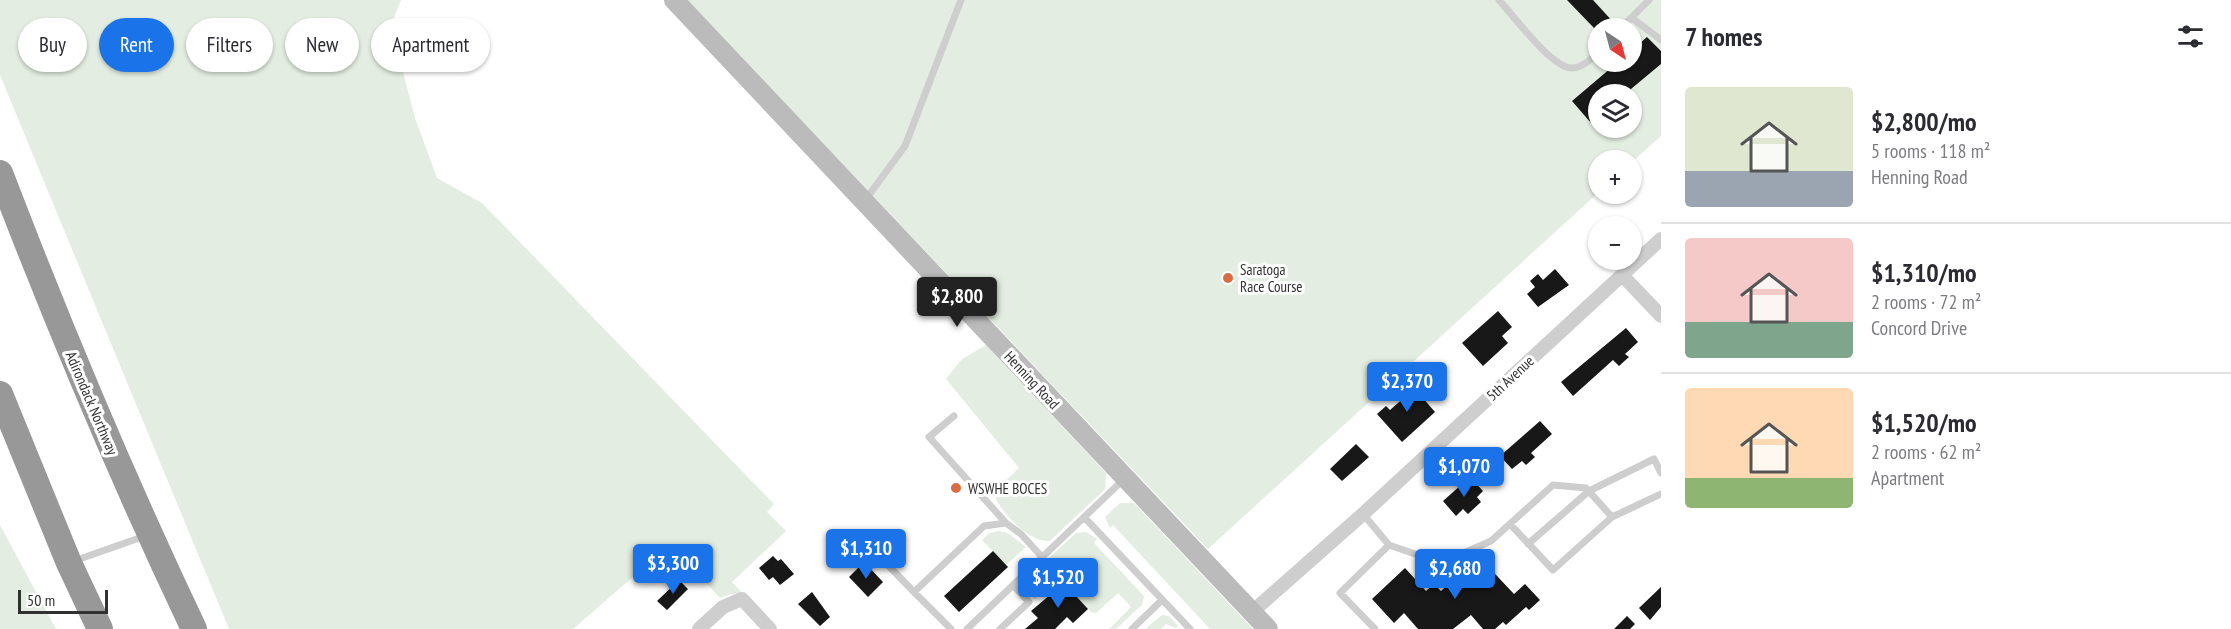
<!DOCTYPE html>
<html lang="en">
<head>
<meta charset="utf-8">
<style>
	:root { --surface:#fff; --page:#f7f7f7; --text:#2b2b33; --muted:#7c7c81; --line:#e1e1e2; --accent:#1a73e8 }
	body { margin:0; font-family:"PT Sans Narrow",sans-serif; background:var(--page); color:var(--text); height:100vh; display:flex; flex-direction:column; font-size:22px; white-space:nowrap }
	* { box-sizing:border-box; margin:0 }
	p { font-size:20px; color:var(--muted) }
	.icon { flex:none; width:33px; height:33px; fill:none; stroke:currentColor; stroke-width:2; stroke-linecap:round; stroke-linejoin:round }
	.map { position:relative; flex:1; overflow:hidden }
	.sheet { display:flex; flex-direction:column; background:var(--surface); width:570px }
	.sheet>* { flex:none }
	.banner { position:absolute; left:18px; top:18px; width:570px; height:54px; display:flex; gap:12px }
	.needle { width:39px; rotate:144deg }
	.tools { position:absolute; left:1588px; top:18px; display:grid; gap:12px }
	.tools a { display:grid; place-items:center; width:54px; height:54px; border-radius:50%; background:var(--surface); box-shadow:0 2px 4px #0004; font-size:30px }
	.scale { position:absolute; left:18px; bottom:15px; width:90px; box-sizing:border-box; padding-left:6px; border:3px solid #313131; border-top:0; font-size:16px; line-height:21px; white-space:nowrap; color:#313131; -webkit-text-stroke:4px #fff; paint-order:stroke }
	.price { position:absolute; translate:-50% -51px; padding:0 14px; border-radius:6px; background:var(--accent); color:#fff; font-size:20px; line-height:39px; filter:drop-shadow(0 2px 3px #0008) }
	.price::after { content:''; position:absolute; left:50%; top:36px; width:18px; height:14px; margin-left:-9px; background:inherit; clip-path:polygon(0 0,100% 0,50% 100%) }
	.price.current { background:#222; color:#fff }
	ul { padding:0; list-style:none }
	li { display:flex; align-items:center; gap:18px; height:150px; padding:0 24px }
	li+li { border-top:2px solid var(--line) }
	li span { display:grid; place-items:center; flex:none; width:168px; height:120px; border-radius:6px; color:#555 }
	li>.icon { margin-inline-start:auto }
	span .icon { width:72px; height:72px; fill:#fffc; stroke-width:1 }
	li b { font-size:26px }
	h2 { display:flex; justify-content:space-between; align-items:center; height:72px; padding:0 24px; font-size:26px }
	.tag { padding:0 21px; border-radius:27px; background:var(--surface); box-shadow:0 2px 4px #0004; font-size:21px; line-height:54px }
	.tag.current { background:var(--accent); color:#fff }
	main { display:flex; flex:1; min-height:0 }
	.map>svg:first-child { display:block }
	.green { fill:#e3ede1; fill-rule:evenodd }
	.building { fill:#181818 }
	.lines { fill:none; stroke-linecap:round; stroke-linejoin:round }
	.lane { stroke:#cecece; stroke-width:7 }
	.street { stroke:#cecece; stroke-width:14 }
	.secondary { stroke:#bbb; stroke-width:20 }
	.highway { stroke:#989898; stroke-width:26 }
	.poi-dot { fill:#d96c43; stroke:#fff; stroke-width:2 }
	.labels { text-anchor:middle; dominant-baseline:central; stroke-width:6; stroke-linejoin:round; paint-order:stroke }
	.poi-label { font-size:15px; fill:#313131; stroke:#fff; text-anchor:start }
	.street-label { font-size:15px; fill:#313131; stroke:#fff }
</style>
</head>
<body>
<main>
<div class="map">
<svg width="1661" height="629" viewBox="0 0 1661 629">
	<rect width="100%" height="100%" fill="#fff"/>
	<path class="green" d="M 0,0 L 401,0 L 391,26 L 415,118 L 437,178 L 482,203 L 774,504 L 767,512 L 786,531 L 732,582 L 744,595 L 731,594 L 720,598 L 671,544 L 573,629 L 229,629 L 0,75 Z
		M 687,0 L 1661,0 L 1661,136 L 1632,162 L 1599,160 L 1599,192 L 1208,549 ZM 1599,28 L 1632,28 L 1632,62 L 1599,62 ZM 1599,94 L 1632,94 L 1632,128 L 1599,128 Z
		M 986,345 L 1106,473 L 1105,489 L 1050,541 C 1029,542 1005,516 996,499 L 998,488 L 1019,468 L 946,379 L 962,359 Z
		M 1120,503 L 1134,503 L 1253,629 L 1210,629 L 1113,525 L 1110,528 L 1105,517 Z
		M 0,525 L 56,629 L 0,629 Z
		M 999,531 L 1008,533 L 1026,547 L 1006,565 L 982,540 L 990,533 Z
		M 1086,532 L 1097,539 L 1094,543 L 1144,596 L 1142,605 L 1116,629 L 1109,629 L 1131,607 L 1118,593 L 1096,613 L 1091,612 L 1064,583 L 1050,596 L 1045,590 L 1035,599 L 1021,584 L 1076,533 Z
		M 1162,615 L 1169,616 L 1178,626 L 1176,628 L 1166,624 L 1161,629 L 1145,629 Z"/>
	<path class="building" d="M 1567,0 L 1593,0 L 1615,24 L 1610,28 L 1594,28 Z
		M 1647,37 L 1661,51 L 1661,64 L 1625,94 L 1599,94 L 1599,117 L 1591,123 L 1572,101 L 1618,62 L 1632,62 L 1632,50 Z
		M 1555,269 L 1569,285 L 1538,307 L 1527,294 L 1535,287 L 1530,281 L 1538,274 L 1543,280 Z
		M 1498,311 L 1512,327 L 1502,336 L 1508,343 L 1483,366 L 1462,343 Z
		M 1626,328 L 1638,342 L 1625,354 L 1629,357 L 1619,366 L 1613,360 L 1573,396 L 1561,382 Z
		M 1408,381 L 1435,412 L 1402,442 L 1377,414 L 1386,406 L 1390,410 L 1406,396 L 1399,389 Z
		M 1540,421 L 1552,434 L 1531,453 L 1535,457 L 1526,465 L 1522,461 L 1512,469 L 1500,456 Z
		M 1356,444 L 1369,457 L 1342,481 L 1330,469 Z
		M 1470,477 L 1483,491 L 1477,497 L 1481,502 L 1468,514 L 1463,509 L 1456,516 L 1443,501 Z
		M 993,551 L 1008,567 L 959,612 L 944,596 Z
		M 773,556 L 778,561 L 781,559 L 794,574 L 780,585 L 773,577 L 769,580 L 759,568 Z
		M 1481,559 L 1514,594 L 1525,584 L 1540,600 L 1529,610 L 1526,607 L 1506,625 L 1503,622 L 1495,629 L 1483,629 L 1471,615 L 1453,629 L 1418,629 L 1404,613 L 1394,623 L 1372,599 L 1405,568 L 1426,591 L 1434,584 L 1441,591 L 1465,569 L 1468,572 Z
		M 864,562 L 883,582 L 868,597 L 849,577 Z
		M 679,580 L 688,589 L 667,610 L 657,601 Z
		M 1064,583 L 1088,609 L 1073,623 L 1067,617 L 1055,629 L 1025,629 L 1038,618 L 1031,611 Z
		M 1661,587 L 1661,607 L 1650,620 L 1639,608 Z
		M 812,592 L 830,617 L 820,626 L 798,604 Z
		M 1627,616 L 1635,624 L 1630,629 L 1614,629 Z"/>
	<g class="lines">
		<path class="lane" d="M 1499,0 C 1514,16 1550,66 1571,68 C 1582,69 1592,58 1599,51
			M 1632,18 L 1661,40
			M 1621,28 L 1649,0
			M 866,199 L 905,146 L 961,0
			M 954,416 L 929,437 L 1006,523 L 1021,534 L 1042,557
			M 1363,514 L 1389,545 L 1418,555 L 1459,555 L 1491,541 L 1553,485 L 1586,488 L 1612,517 L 1553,570 L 1510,524
			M 1084,517 L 1190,629
			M 1612,517 L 1661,494
			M 1528,544 L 1589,491 L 1654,459 L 1661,473
			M 879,556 L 914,592
			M 74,561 L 145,536
			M 951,629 L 914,592 L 984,526 L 1006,523
			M 967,629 L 1123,480
			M 1000,629 L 1029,602 L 1013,585
			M 1132,629 L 1162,600
			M 1375,629 L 1340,593 L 1389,545"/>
		<path class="street" d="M 1622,275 L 1661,316
			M 1252,612 L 1363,514 L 1661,239
			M 699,629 L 723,607 L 742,599 L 770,629"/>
		<path class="secondary" d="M 674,0 L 1268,629"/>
		<path class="highway" d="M 0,173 C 59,327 123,480 194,629
			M 0,394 L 69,563 L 100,629"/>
	</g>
	<g class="poi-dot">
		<circle cx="1228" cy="278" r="6"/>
		<circle cx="956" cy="488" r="6"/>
	</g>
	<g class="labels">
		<g class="poi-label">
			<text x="1240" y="269">Saratoga<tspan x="1240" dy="17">Race Course</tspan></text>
			<text x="968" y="488">WSWHE BOCES</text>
		</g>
		<g class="street-label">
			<text transform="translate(1510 378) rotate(-43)">5th Avenue</text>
			<text transform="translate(1032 380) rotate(47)">Henning Road</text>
			<text transform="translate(92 403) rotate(67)">Adirondack Northway</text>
		</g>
	</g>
</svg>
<div class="tools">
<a><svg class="needle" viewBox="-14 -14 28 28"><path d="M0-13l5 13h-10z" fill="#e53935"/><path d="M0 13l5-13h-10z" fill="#7c7c81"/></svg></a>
<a><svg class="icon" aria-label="layers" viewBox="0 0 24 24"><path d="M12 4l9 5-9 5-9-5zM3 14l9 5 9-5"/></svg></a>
<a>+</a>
<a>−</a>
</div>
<div class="scale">50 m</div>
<b class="price current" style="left:957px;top:328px">$2,800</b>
<b class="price" style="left:1407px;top:413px">$2,370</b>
<b class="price" style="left:1464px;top:498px">$1,070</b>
<b class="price" style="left:866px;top:580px">$1,310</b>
<b class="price" style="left:673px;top:595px">$3,300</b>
<b class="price" style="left:1455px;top:600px">$2,680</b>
<b class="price" style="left:1058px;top:609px">$1,520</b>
<div class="banner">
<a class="tag">Buy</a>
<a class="tag current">Rent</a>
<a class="tag">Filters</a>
<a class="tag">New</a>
<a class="tag">Apartment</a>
</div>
</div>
<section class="sheet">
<h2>7 homes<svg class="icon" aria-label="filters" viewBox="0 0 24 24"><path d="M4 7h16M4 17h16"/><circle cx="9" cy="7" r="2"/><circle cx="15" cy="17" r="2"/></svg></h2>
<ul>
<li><span style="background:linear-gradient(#dfe7d0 70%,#9aa5b1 0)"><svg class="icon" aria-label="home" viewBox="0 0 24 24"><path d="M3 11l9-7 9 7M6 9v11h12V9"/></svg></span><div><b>$2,800/mo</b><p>5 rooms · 118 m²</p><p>Henning Road</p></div></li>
<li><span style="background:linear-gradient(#f6c9c9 70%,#7fa58c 0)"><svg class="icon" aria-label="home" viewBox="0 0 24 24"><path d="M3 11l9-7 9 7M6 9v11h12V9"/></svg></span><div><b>$1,310/mo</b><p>2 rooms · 72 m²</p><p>Concord Drive</p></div></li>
<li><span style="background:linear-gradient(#ffd9b3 75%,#8fb573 0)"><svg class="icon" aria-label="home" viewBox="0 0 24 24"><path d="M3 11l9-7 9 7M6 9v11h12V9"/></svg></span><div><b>$1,520/mo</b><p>2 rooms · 62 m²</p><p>Apartment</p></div></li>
</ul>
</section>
</main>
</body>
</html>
